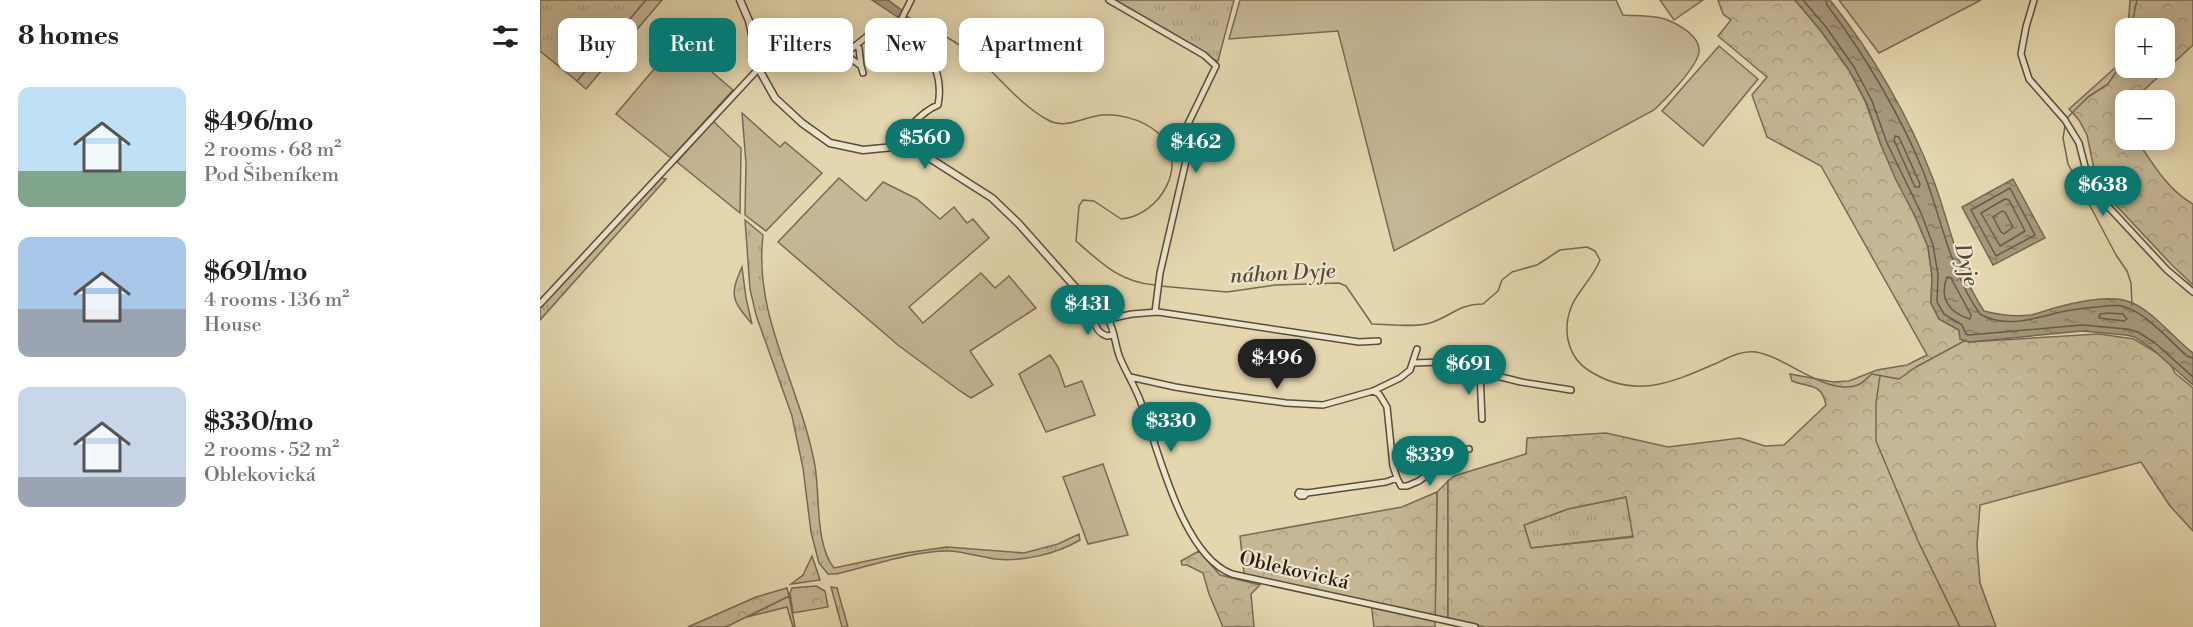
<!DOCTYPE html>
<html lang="en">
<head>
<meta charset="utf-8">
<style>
	:root { --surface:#fff; --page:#f2f2f2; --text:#222; --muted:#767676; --accent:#0f766e }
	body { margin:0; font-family:"Libre Bodoni",serif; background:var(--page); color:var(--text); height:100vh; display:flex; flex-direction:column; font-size:22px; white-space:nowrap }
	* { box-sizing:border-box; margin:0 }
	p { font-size:20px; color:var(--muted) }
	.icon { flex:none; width:33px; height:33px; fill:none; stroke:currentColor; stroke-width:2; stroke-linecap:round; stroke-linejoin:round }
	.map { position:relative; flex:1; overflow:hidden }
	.panel { display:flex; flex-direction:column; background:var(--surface); width:540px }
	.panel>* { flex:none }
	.guide { position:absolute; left:18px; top:18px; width:570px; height:54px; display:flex; gap:12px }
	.controls { position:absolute; left:1575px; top:18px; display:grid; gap:12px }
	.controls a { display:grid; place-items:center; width:60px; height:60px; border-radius:12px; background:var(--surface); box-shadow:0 3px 15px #0003; font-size:30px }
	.price { position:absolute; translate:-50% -51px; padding:0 14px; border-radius:21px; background:var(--accent); color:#fff; font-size:20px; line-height:39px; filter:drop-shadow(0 2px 3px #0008) }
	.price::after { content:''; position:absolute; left:50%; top:36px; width:18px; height:14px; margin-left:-9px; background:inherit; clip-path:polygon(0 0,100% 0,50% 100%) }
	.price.on { background:#222; color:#fff }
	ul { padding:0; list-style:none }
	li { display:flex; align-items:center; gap:18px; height:150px; padding:0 18px }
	li span { display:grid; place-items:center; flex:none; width:168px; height:120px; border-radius:12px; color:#555 }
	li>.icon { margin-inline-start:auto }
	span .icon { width:72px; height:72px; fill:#fffc; stroke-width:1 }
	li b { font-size:26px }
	h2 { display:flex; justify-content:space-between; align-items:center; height:72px; padding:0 18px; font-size:26px }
	.pill { padding:0 21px; border-radius:12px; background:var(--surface); box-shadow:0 3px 15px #0003; font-size:21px; line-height:54px }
	.pill.on { background:var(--accent); color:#fff }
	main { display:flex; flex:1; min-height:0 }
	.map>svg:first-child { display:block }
	.grass { fill:url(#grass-tufts); stroke:#786a56; stroke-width:1.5 }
	.forest { fill:url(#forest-crowns); stroke:#786a56; stroke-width:1.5; fill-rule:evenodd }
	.garden { fill:#c5b795; stroke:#786a56; stroke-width:1.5 }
	.water { fill:url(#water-ripples); stroke:#756753; stroke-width:1.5 }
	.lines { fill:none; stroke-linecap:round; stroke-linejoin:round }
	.shore { stroke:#685a48; stroke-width:1.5 }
	.stream { stroke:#756753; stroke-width:1.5 }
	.minor-casing { stroke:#5a4c3c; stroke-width:8 }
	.tertiary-casing { stroke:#5a4c3c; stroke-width:9 }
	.minor { stroke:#ede5cb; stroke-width:5 }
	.tertiary { stroke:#ede5cb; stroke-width:6 }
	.labels { text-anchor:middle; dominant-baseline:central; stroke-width:4.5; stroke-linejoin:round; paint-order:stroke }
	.street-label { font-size:20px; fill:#2c1d16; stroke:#ede5cb }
	.water-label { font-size:21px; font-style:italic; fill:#564839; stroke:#ede5cb }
</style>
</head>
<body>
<main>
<section class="panel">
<h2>8 homes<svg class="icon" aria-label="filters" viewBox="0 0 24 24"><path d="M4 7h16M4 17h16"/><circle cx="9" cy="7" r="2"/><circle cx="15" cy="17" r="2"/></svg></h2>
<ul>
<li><span style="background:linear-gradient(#bfe0f5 70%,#7fa58c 0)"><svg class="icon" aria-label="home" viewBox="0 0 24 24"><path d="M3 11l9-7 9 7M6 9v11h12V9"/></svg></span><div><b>$496/mo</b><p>2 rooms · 68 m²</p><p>Pod Šibeníkem</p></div></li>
<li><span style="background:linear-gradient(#a9c7e8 60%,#9aa5b1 0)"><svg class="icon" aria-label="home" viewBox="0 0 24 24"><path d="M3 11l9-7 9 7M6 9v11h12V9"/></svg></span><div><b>$691/mo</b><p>4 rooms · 136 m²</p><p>House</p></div></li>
<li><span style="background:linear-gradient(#c9d6e8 75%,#9aa5b1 0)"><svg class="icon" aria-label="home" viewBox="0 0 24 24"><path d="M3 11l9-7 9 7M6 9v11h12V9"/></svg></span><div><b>$330/mo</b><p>2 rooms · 52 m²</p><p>Oblekovická</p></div></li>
</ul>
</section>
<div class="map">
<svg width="1653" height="627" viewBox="0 0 1653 627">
	<defs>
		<pattern id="grass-tufts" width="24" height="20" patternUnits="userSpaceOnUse" patternTransform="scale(1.5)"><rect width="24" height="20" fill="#c5b795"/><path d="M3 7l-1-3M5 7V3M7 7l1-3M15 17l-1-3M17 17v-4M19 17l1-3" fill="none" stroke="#a99d80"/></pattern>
		<pattern id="forest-crowns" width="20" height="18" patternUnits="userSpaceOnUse" patternTransform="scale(1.5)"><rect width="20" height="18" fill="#c5b795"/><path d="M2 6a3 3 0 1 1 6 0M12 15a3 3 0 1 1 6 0" fill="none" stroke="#a99d80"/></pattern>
		<pattern id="water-ripples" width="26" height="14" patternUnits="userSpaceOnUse" patternTransform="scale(1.5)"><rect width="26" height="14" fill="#a5987b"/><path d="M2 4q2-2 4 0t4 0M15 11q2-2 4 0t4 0" fill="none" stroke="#877b64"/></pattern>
	</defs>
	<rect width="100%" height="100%" fill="#e4d7af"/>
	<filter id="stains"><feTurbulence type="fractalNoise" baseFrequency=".00333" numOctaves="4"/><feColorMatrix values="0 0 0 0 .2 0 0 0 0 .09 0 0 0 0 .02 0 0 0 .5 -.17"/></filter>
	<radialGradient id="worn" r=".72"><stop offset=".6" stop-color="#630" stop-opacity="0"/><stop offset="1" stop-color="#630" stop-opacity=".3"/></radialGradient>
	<path class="grass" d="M 0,0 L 106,0 L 37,81 L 0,51 Z
		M 573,0 L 694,0 L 678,61 L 672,59 Z
		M 120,178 L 126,179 L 0,320 L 0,308 Z
		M 205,220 L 223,235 C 213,317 261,387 275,466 C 280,495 275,545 294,568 L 365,553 L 407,547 L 484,553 L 518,544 L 539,534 L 540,540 C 516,554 483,562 455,559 C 440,557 425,552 410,551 C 377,550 329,566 296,574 L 288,574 L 279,563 L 271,532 L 263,468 L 252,416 L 216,315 L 210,289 Z
		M 908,481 L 908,619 L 895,616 L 897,492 Z
		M 1086,497 L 1094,536 L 991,548 L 984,525 L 1028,509 Z
		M 291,587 L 297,588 L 308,627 L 302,627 Z
		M 249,596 L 255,627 L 253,627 L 247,607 L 207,617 Z"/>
	<path class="forest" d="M 1178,0 L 1255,0 L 1281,31 L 1309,70 L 1325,101 L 1341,145 L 1377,221 L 1388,247 L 1392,276 L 1391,303 L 1399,319 L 1419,330 L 1420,339 L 1429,342 L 1559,334 L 1594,339 L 1617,353 L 1627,357 L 1635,373 L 1653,388 L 1653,531 L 1630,506 L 1601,462 L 1440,505 L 1437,545 L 1440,583 L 1456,627 L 946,627 L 908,619 L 908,481 L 914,476 L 986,454 L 987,438 L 1066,433 L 1128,447 L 1200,438 L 1225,446 L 1244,445 L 1286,405 C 1282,383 1270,388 1252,381 L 1250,374 L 1293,382 L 1309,381 L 1337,370 L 1367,365 L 1387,355 L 1281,166 L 1227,137 L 1212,95 L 1227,77 L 1178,36 L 1191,20 L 1183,14 ZM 1086,497 L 1093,537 L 991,548 L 984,525 L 1028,509 Z
		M 1590,0 L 1653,0 L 1653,45 L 1593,100 L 1586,100 L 1586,140 L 1597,140 C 1612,163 1628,190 1653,204 L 1653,285 L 1631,264 L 1571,200 L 1559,184 L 1554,169 L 1547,135 L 1539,120 L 1529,109 L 1585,59 L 1586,68 L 1624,68 L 1624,28 L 1588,28 Z
		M 202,267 L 206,298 L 212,324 C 192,300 189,296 202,267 Z
		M 897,492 L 895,627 L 834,627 L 831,602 L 704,574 L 700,536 L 862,507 Z
		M 659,551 L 680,575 L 720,585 L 711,594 L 714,627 L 683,627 L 669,594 L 663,573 L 647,565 L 642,565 L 641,561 Z
		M 272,556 L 280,580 L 251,584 L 263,575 Z
		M 276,586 L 285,591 L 288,607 L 253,613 L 250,593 L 252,588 Z
		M 247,588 L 249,596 L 186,627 L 148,627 L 216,597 Z"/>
	<path class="garden" d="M 106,0 L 122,0 L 46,89 L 37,81 Z
		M 700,0 L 1076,0 L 1083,15 C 1096,16 1113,15 1125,19 C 1138,24 1161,36 1159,52 C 1157,67 1126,99 1114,110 L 854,251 L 798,31 L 689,39 Z
		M 1120,0 L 1163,0 L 1134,20 Z
		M 1299,0 L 1441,0 L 1339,53 Z
		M 137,42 L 193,90 L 131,158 L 76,114 Z
		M 1179,46 L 1218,79 L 1163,146 L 1122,111 Z
		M 202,113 L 240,147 L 245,142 L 282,173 L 226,231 L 205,215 L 206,163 Z
		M 173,121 L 201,148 L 200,213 L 137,162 Z
		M 299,178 L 326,201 L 343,182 L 377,199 L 400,219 L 414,207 L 427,223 L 433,219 L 449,238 L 369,307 L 383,323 L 441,273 L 455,288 L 469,276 L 496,308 L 430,351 L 453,385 L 431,398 L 420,391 L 358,345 L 238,242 Z
		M 510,355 L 518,367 L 525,387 L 542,381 L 555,415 L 506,432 L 479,374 Z
		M 563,464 L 588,535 L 548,544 L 523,477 Z"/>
	<path class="water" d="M 332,0 L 348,0 L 363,11 L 359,18 Z
		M 1255,0 L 1290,0 C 1331,51 1370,118 1393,179 C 1410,223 1417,271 1444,311 C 1459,315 1475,317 1491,315 C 1500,313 1509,309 1518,307 C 1537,302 1567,295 1587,301 C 1611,308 1633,338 1653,353 L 1653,385 L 1611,348 L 1595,337 L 1586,335 L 1542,331 L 1429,342 L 1420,339 L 1419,330 L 1399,319 L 1391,303 L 1392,276 L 1388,247 L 1375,216 L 1356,180 L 1341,145 L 1327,104 L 1309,70 L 1281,31 Z
		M 1473,179 L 1505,238 L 1453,265 L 1422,207 Z"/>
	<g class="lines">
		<path class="shore" d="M 1263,0 L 1286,27 L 1314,67 L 1332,101 L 1347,143 L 1381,213 L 1393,245 L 1398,275 L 1397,302 L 1404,314 L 1422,325 L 1426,334 L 1429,335 L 1542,325 L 1587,329 L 1598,332 L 1615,343 L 1653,377
			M 1286,0 L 1287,5 C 1323,52 1361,116 1383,171 C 1402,219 1410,272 1440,314 C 1465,329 1495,318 1521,312 C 1533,309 1545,308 1558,307 C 1566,306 1577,304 1585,307 C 1606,313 1630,341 1647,356 L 1653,358
			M 1355,136 L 1359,137 L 1380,184 L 1379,187 L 1375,187 L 1354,140 Z
			M 1470,188 L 1495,235 L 1456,256 L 1431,210 Z
			M 1465,199 L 1469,200 L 1485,231 L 1460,246 L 1441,213 Z
			M 1462,211 L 1465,212 L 1473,227 L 1464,234 L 1461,232 L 1453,217 Z
			M 1407,277 L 1411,278 L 1431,315 L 1430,319 C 1409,313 1399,298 1407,277 Z
			M 1568,313 L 1583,314 L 1587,319 L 1584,321 L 1559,318 L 1560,314 Z"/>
		<path class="stream" d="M 364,15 C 387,27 412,38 432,54 C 459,75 477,103 508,120 C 524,129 540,119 556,116 C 575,112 602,119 617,132 C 652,162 620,216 581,219 L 554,201 L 543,200 L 539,206 L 536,241 C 561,263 580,282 615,285
			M 1591,28 L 1597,0
			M 1527,118 L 1548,97 L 1568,84 L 1576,72 L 1586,44
			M 1525,126 L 1523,138 L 1528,164 L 1576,255 L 1587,271 L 1591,283 L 1592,305
			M 620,286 L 687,292 L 736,285 L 799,283 L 806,286 L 832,324 C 849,324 875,328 890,323 C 912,316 918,304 943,304 L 958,291 L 962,280 L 972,272 L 997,265 L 1020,250 L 1047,247 L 1055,251 L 1060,260 C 1052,281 1032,295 1028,318 C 1024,338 1031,359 1048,370 C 1094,400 1131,383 1177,363 C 1189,357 1202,350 1216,352 C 1247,357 1285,396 1318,385 C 1323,383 1328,377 1332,374 L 1359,379 L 1376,367 L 1426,340
			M 1340,376 L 1336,403 L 1336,441 L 1378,541 L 1420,627"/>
		<defs>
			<path id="minor" d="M 569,0 L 664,55 L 676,66 L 646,128 L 646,161 L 620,273 L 615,312
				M 1494,0 L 1486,27 L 1481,54 L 1489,79 L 1525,120 L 1539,143 L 1548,178 L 1562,200 L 1627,270 L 1653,292
				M 358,26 L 371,0
				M 316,45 L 319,48 L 321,66
				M 305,54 L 321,66 L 323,73
				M 218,59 C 235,49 263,21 283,35 C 291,41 296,49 305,54 L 336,29 L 358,26 C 385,45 405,69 398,105 C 381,112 365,131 356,147
				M 0,304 L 220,67
				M 556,307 C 553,319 554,332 567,336 L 574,335
				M 838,341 L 819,342 L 618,312 L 592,314 L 568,319 C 575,331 575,346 580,358 C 586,372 594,385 600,400 C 618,447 641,555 692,574 L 935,627
				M 873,363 L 901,362 L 981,382 L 1031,390
				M 940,372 L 942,419
				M 590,377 L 635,387 L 672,393 L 746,403 L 783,405 L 833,391 L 860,378 L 870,370 L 877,349
				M 857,478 L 861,486 L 867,486 L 879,481 L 896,468 L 904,458 L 912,453 L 929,449
				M 767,493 L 764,496 L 760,496 L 758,494 L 759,492 L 767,493 L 846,482 L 857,478 L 853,466 L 847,407 L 839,394 L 833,391"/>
			<path id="tertiary" d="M 200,0 L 209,21 L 221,73 L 235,98 L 262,123 L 290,143 L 323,150 L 364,146 L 380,152 L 452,198 L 479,224 L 535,287 L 568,319"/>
		</defs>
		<use href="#minor" class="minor-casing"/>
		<use href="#tertiary" class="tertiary-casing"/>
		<use href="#minor" class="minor"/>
		<use href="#tertiary" class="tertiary"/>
	</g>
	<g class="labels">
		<g class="street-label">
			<text transform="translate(754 571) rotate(13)">Oblekovická</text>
		</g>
		<g class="water-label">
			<text transform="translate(1426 265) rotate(76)">Dyje</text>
			<text transform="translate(743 274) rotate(-3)">náhon Dyje</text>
		</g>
	</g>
	<rect width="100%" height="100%" filter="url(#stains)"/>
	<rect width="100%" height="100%" fill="url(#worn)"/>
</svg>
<div class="controls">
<a>+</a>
<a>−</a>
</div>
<b class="price" style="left:385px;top:170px">$560</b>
<b class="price" style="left:656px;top:174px">$462</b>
<b class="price" style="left:1563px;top:217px">$638</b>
<b class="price" style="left:548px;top:336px">$431</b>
<b class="price on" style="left:737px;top:390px">$496</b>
<b class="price" style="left:929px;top:396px">$691</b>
<b class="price" style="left:631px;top:453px">$330</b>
<b class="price" style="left:890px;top:487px">$339</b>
<div class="guide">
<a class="pill">Buy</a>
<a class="pill on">Rent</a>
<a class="pill">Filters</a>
<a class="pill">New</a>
<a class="pill">Apartment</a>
</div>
</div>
</main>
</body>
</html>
